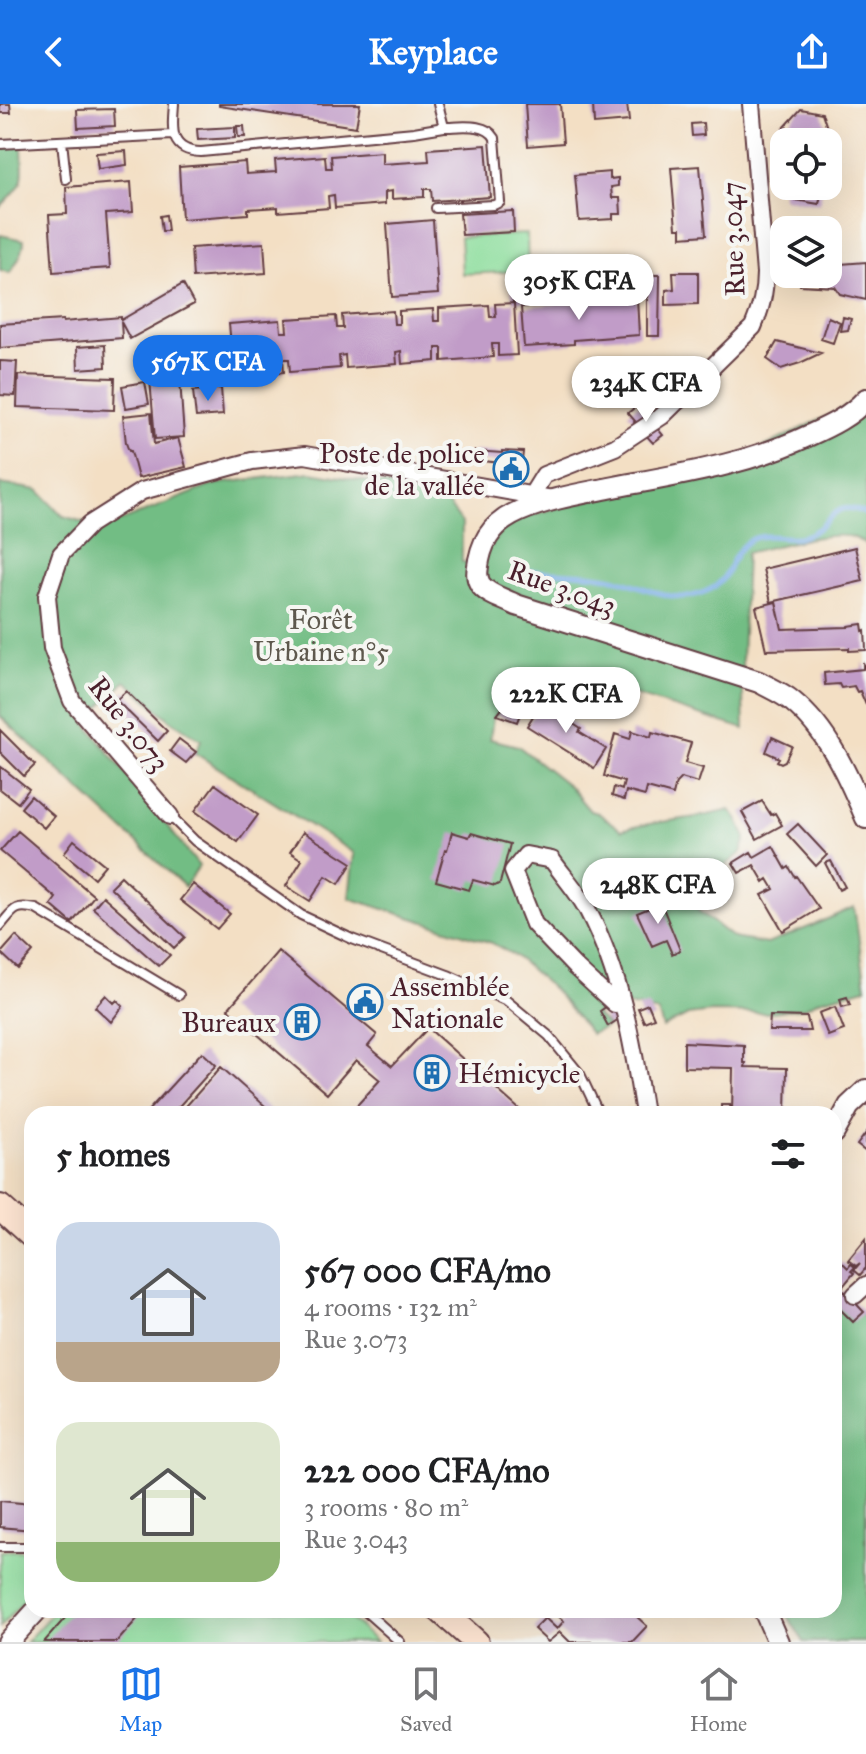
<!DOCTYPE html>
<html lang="en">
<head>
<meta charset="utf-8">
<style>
	:root { --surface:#fff; --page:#f6f6f6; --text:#202124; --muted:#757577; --line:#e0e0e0; --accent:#1a73e8 }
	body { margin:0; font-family:"IM FELL Great Primer",serif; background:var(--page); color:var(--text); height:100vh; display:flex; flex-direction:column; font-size:30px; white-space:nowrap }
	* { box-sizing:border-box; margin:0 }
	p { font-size:26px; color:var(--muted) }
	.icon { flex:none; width:44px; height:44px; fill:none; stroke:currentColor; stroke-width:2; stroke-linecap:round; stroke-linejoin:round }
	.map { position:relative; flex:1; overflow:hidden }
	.panel { position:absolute; left:24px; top:1002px; width:818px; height:512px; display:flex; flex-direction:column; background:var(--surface); border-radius:24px; box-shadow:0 8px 32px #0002 }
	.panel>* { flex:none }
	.controls { position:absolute; left:770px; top:24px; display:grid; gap:16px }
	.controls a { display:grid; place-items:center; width:72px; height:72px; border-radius:16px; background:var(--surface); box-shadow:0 8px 32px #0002; font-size:40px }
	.price { position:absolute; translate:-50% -68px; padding:0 18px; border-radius:28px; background:#fff; color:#222; font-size:26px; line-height:52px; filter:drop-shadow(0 2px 4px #0008) }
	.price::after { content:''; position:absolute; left:50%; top:48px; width:24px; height:18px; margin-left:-12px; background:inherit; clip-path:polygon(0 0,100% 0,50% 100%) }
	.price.selected { background:var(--accent); color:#fff }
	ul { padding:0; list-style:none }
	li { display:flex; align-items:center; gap:24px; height:200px; padding:0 32px }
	li span { display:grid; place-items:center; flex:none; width:224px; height:160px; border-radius:24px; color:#555 }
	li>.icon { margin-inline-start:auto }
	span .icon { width:96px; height:96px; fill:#fffc; stroke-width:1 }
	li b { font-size:34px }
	h2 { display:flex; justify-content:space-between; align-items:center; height:96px; padding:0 32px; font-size:34px }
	header { display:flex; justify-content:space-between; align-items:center; height:104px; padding:0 32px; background:var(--accent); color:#fff; font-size:36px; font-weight:700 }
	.menu { display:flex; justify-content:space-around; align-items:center; height:112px; border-top:2px solid var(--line); background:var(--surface); font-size:22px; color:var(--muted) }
	.menu a { display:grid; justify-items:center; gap:4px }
	.menu .selected { color:var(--accent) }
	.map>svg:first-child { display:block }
	.green { fill:#8dde9d; stroke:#6c7e64; stroke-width:2 }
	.forest { fill:#72bd84; stroke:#5e6e58; stroke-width:2 }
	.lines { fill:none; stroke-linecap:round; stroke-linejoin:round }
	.stream { stroke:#7dafe9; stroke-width:5 }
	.building { fill:#c19cc8 }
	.service-casing { stroke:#633c42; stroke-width:12 }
	.minor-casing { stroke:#633c42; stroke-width:20 }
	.tertiary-casing { stroke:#633c42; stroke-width:24 }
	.secondary-casing { stroke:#633c42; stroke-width:28 }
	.service { stroke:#fff; stroke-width:8 }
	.minor { stroke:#fff; stroke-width:16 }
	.tertiary { stroke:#fff; stroke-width:20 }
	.secondary { stroke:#fde4d1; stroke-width:24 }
	.labels { text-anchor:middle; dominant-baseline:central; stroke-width:8; stroke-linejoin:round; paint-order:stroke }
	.street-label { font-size:28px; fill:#4a1f2b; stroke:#f6f6f2 }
	.poi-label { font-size:28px; fill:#4a1f2b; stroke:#f6f6f2; text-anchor:end }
	.park-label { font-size:28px; fill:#5e584d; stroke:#f6f6f2 }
</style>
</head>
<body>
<header><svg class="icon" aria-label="back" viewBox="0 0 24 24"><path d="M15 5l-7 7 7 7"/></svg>Keyplace<svg class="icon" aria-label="share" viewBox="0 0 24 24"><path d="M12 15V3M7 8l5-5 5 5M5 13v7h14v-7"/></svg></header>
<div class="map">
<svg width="866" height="1538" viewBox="0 0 866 1538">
	<rect width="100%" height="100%" fill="#f6f6f2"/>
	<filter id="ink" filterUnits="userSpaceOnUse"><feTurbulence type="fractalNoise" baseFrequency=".0125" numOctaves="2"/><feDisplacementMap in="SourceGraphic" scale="16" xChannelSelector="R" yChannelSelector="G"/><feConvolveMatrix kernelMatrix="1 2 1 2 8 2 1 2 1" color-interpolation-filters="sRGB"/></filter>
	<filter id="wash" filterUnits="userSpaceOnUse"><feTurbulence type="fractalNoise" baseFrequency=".006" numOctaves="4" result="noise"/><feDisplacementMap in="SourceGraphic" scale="32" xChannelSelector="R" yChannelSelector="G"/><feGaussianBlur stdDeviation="1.8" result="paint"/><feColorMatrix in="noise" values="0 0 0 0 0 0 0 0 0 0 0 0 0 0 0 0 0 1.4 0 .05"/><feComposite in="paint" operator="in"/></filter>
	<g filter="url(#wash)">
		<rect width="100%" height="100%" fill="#f3dfc4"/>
		<path class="green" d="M 527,130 L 528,167 L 462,170 L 460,133 Z
			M 32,1446 L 32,1487 L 0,1523 L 0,1447 Z
			M 55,1506 L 341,1506 L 376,1538 L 26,1538 Z"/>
		<path class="forest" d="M 17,41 L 22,42 C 23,78 27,77 0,103 L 0,46 Z
			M 0,131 L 24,136 C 24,148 16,159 10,169 L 0,166 Z
			M 866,293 L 866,441 C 862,438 859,436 855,434 C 831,425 771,444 746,449 L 742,556 L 744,625 L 602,581 L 562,572 L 526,581 L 517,590 L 503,595 L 497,611 L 493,614 L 490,635 L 518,642 L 569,682 L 590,707 L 598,709 L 621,726 C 658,716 694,716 730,706 L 737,715 L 746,734 L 741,749 L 726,761 L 724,769 L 700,775 L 685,789 L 699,807 L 733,834 L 767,840 L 814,821 L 854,803 L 866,884 L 819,896 L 804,904 L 765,909 L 712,908 L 688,911 L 663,924 L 658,908 L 603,895 L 596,911 L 608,922 L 591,930 L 553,885 L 515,852 L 492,839 L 349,794 L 354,749 L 195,649 L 201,636 L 170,616 L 126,577 L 85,618 L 199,762 L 185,783 L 0,612 L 0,380 L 38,386 L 63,412 L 104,424 L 215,380 L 311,368 L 412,385 L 448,400 L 462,419 L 462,458 L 479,459 L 507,417 L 733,358 Z
			M 834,1202 L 860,1211 L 866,1208 L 866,1538 L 804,1538 L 784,1506 L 834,1506 Z"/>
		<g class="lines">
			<path class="stream" d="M 529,467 C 555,468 582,468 608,473 C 640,479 670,502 702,489 C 707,487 715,483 718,480 C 731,469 732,447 750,436 C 767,427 787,437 804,432 C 834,423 830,392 866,410"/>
		</g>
		<g id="blocks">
			<path class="building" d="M 0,0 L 10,0 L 11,9 L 0,9 Z
				M 219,0 L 360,0 L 356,23 L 219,2 Z
				M 525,0 L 560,0 L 563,39 L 528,42 Z
				M 593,0 L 627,0 L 629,17 L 594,20 Z
				M 114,5 L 115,22 L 78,24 L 77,6 Z
				M 801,5 L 822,9 L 832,38 L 829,51 L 828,38 L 782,38 L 783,25 Z
				M 703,19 L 704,31 L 692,32 L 691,20 Z
				M 237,22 L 244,22 L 245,33 L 238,33 Z
				M 235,23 L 235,34 L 198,36 L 197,25 Z
				M 486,41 L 490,93 L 432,97 L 431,85 L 424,85 L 424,93 L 392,95 L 392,87 L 385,88 L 385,100 L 335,104 L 334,91 L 328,92 L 329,104 L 278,108 L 278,103 L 248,105 L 248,110 L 182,115 L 179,63 L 245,58 L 246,70 L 276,68 L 275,56 L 325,52 L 326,64 L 332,64 L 331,52 L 382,48 L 382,60 L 429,57 L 428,45 Z
				M 126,47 L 127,61 L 98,65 L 96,49 Z
				M 700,62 L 706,131 L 681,133 L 681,124 L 676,124 L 671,64 Z
				M 610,68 L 610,75 L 618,74 L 618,82 L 611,83 L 612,94 L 620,94 L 621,110 L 613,110 L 613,115 L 579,117 L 575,71 Z
				M 131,78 L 133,108 L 106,110 L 110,164 L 53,168 L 49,111 L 67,110 L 66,83 Z
				M 782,82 L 823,82 L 819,100 L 783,94 Z
				M 513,107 L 514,128 L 462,131 L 460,110 Z
				M 166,111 L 168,127 L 162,127 L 160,112 Z
				M 433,116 L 438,190 L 392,193 L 387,120 Z
				M 264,139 L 266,169 L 193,174 L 191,144 Z
				M 866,158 L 866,196 L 840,190 L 835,183 L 800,181 L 799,170 L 828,170 L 828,161 Z
				M 673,168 L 698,168 L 698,200 L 666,201 L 666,186 L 674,185 Z
				M 647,171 L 660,171 L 659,232 L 647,232 Z
				M 183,180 L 194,200 L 130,235 L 121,218 L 122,234 L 0,244 L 0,220 L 63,216 L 63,218 L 121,213 L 121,216 Z
				M 535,181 L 537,195 L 513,198 L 511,183 Z
				M 637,194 L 639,231 L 574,236 L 574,240 L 524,243 L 521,203 Z
				M 514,199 L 517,251 L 498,252 L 498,240 L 492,240 L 493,253 L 442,257 L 442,244 L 436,244 L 436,257 L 402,260 L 401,247 L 396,248 L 397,260 L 346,264 L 345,251 L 339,252 L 340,264 L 290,268 L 289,255 L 283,255 L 284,268 L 234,272 L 229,220 L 280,216 L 281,228 L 287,228 L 286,215 L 336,212 L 337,224 L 343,224 L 342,211 L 393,207 L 394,220 L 399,220 L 399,207 L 433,205 L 434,217 L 439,217 L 439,204 L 489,201 L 490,213 L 496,213 L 495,200 Z
				M 828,213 L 840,218 L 833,239 L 821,235 Z
				M 843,213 L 851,215 L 848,226 L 840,227 Z
				M 777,238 L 821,249 L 800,259 L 781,265 L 767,255 Z
				M 105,241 L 106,263 L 78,265 L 77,243 Z
				M 211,241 L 215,280 L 183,282 L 180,257 L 184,256 L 182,244 Z
				M 0,257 L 17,258 L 15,292 L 0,291 Z
				M 179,261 L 184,333 L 155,335 L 149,263 Z
				M 18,271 L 115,274 L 114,306 L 17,303 Z
				M 145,278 L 149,300 L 126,304 L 122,282 Z
				M 221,284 L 223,311 L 196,313 L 193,287 Z
				M 638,301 L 659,323 L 657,324 L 663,331 L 653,339 L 634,318 L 635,317 L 628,309 Z
				M 151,309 L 154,340 L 178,334 L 186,363 L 138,374 L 131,347 L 129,347 L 126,339 L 123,312 Z
				M 474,347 L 502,349 L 502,347 L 523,348 L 520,374 L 499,372 L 501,359 L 474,356 Z
				M 855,443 L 863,477 L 771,498 L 763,465 Z
				M 776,498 L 782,525 L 848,523 L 848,522 L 862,520 L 863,527 L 865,526 L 866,546 L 849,547 L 849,544 L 766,546 L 756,503 Z
				M 863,558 L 866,566 L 866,601 L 860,587 L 857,588 L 854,582 L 841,584 L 839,580 L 825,581 L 824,569 L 863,565 Z
				M 126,587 L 167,627 L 158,637 L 116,596 Z
				M 541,599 L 581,625 L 579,628 L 606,645 L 594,664 L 527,622 Z
				M 505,601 L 521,607 L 517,618 L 497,611 Z
				M 0,626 L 35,661 L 24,672 L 0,648 Z
				M 632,627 L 651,633 L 652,628 L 691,639 L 685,659 L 703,664 L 698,679 L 681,674 L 676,679 L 673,691 L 647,684 L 645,692 L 626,687 L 624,696 L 612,692 L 614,683 L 622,686 L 624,678 L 604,672 L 615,630 L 630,635 Z
				M 772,633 L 792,642 L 785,657 L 781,659 L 777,657 L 779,654 L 766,648 Z
				M 179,635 L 196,648 L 186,659 L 170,647 Z
				M 0,662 L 29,685 L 18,699 L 0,685 Z
				M 215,680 L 258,711 L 238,738 L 195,707 Z
				M 31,692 L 54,712 L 44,724 L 21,704 Z
				M 762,697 L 771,711 L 775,709 L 782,721 L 757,735 L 742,708 Z
				M 798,720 L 827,751 L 816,762 L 787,730 Z
				M 18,727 L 94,792 L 72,819 L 51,801 L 56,794 L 0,747 Z
				M 303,728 L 352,759 L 339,780 L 326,772 L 310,797 L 286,782 L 302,756 L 290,748 Z
				M 452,728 L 469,733 L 471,729 L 510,740 L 500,779 L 495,782 L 473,776 L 469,786 L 436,777 L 445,746 L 447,746 Z
				M 74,736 L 105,761 L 94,774 L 64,749 Z
				M 773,742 L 786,765 L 789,763 L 795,773 L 796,772 L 819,805 L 783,827 L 762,791 L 774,785 L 768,775 L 764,778 L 754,761 L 739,769 L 733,759 L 751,748 L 754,753 Z
				M 831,757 L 845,783 L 839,786 L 825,759 Z
				M 121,772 L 185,833 L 174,844 L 110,783 Z
				M 193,780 L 230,810 L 217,825 L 180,796 Z
				M 103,792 L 170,851 L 159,862 L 93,804 Z
				M 656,792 L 659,799 L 661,799 L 680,846 L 672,850 L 666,836 L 652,842 L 637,809 L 652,803 L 649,796 Z
				M 16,832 L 33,848 L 18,865 L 1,849 Z
				M 278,847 L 377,931 L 368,942 L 392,962 L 428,924 L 519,1005 L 515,1010 L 349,1010 L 380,976 L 356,956 L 327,990 L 228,905 Z
				M 106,891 L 114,899 L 117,896 L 123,902 L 111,918 L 95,903 Z
				M 847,893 L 850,901 L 842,903 L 840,895 Z
				M 610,900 L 619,915 L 608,922 L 600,907 Z
				M 648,900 L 654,914 L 644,918 L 638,904 Z
				M 835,903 L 844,926 L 828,932 L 819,909 Z
				M 770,912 L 807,913 L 810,927 L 769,927 Z
				M 684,938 L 744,941 L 744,959 L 746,959 L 745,963 L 787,964 L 786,1010 L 732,1010 L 733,964 L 684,963 Z
				M 202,948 L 216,961 L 172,1010 L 145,1010 Z
				M 221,963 L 274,1010 L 179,1010 Z
				M 721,1001 L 730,1001 L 731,1010 L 721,1010 Z
				M 866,1029 L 866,1048 L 857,1041 Z
				M 866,1134 L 866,1164 L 860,1171 L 854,1166 L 860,1159 L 856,1162 L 848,1156 Z
				M 842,1158 L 848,1164 L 851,1160 L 855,1163 L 851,1167 L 854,1169 L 834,1193 L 834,1167 Z
				M 844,1187 L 864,1208 L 853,1218 L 834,1199 L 834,1197 Z
				M 0,1397 L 32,1400 L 32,1426 L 0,1423 Z
				M 72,1506 L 145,1506 L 117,1538 L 44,1538 Z
				M 564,1506 L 642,1506 L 636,1512 L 647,1522 L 632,1538 L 570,1538 L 560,1528 L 548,1538 L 534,1525 L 545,1514 L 557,1525 L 564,1517 L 558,1512 Z"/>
		</g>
	</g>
	<g filter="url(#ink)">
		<use href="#blocks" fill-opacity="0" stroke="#633c42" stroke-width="2"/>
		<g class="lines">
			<defs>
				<path id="service" d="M 174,0 C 172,25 169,47 201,48 L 414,28 L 444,23 L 438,0
					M 62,37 L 66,75
					M 0,40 L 173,31
					M 436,104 L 494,101 L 500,98 L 495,34 C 486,18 460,23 444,23
					M 170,712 L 195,737 L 301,811 L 352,835 L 448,871 L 507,897 L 549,932 L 580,970 L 599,1010
					M 0,822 C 14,806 14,800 36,805 L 179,891
					M 0,1443 L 32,1443
					M 364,1506 L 400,1538"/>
				<path id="minor" d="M 531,392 L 544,371 L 615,343 L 662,312 L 753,223 C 761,204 765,189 765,169 L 751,0
					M 170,712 L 72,597 L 52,544 L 47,492 L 61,450 L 90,420 L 142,387 L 252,357 L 305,351 L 552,395
					M 615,900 L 576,864 L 534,820 L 513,767 L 526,751 L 552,756 C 564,773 579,789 588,807 C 621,870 633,940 644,1010
					M 855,1191 L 866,1181"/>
				<path id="tertiary" d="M 866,295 C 851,312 830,322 810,331 C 747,361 677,371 609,384 C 579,390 548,395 520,407 C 497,417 484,431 479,456 C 478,464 475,471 480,480 C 487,491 505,495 516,501 L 759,578 C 770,584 782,589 792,597 C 828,626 848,672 866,714
					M 834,1029 L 849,1002 L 866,986
					M 764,1506 L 778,1538
					M 8,1538 L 37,1506"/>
				<path id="secondary" d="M 0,1103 L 32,1132
					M 440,1506 L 476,1538"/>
			</defs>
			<use href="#service" class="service-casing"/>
			<use href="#minor" class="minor-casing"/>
			<use href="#tertiary" class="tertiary-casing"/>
			<use href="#secondary" class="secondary-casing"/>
			<use href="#service" class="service"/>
			<use href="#minor" class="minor"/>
			<use href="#tertiary" class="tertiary"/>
			<use href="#secondary" class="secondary"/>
		</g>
	</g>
	<defs>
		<symbol id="civic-ring" viewBox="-11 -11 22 22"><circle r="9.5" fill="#f6f6f2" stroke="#1f6fb2" stroke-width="1.5"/><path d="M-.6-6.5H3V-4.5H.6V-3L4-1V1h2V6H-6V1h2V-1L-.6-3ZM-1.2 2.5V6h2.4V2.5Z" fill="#1f6fb2"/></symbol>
		<symbol id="building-ring" viewBox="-11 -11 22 22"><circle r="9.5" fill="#f6f6f2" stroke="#1f6fb2" stroke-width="1.5"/><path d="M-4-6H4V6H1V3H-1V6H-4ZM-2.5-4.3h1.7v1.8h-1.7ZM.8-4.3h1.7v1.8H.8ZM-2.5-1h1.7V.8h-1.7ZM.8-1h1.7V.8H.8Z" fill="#1f6fb2"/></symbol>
	</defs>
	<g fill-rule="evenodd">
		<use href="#civic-ring" x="491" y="345" width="40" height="40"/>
		<use href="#civic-ring" x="345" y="878" width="40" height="40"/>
		<use href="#building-ring" x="282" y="898" width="40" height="40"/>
		<use href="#building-ring" x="412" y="949" width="40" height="40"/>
	</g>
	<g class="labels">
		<g class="street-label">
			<text transform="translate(733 135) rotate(-92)">Rue 3.047</text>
			<text transform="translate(562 484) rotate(20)">Rue 3.043</text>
			<text transform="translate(129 620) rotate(52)">Rue 3.073</text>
		</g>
		<g class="poi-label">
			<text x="485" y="349">Poste de police<tspan x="485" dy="32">de la vallée</tspan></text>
			<text x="391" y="882" text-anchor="start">Assemblée<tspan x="391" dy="32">Nationale</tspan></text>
			<text x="276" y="918">Bureaux</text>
			<text x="458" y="969" text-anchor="start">Hémicycle</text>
		</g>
		<g class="park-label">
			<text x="321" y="515">Forêt<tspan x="321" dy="32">Urbaine n°5</tspan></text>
		</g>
	</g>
</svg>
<div class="controls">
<a><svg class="icon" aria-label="locate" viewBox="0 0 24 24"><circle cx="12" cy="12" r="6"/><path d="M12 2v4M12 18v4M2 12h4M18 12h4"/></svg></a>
<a><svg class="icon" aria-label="layers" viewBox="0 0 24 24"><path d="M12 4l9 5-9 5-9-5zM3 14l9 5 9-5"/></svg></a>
</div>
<b class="price" style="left:579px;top:218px">305K CFA</b>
<b class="price selected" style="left:208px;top:299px">567K CFA</b>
<b class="price" style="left:646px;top:320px">234K CFA</b>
<b class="price" style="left:566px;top:631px">222K CFA</b>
<b class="price" style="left:658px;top:822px">248K CFA</b>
<section class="panel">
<h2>5 homes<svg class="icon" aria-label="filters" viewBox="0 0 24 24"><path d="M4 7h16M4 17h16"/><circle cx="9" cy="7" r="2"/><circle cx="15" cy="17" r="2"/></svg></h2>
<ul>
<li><span style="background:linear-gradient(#c9d6e8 75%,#b9a48a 0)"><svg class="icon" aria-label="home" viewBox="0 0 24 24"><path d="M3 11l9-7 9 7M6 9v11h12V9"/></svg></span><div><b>567 000 CFA/mo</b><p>4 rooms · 132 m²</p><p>Rue 3.073</p></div></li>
<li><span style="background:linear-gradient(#dfe7d0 75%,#8fb573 0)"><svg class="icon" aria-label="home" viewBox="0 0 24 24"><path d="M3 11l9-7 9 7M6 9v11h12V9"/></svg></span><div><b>222 000 CFA/mo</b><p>3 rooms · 80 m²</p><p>Rue 3.043</p></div></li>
</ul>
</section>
</div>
<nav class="menu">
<a class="selected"><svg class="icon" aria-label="map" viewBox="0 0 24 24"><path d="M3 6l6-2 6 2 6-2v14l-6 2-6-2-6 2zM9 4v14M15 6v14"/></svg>Map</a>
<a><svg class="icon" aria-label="saved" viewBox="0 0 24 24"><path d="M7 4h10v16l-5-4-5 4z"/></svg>Saved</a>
<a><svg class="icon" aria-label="home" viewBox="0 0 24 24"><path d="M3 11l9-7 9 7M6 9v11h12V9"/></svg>Home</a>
</nav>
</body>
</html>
